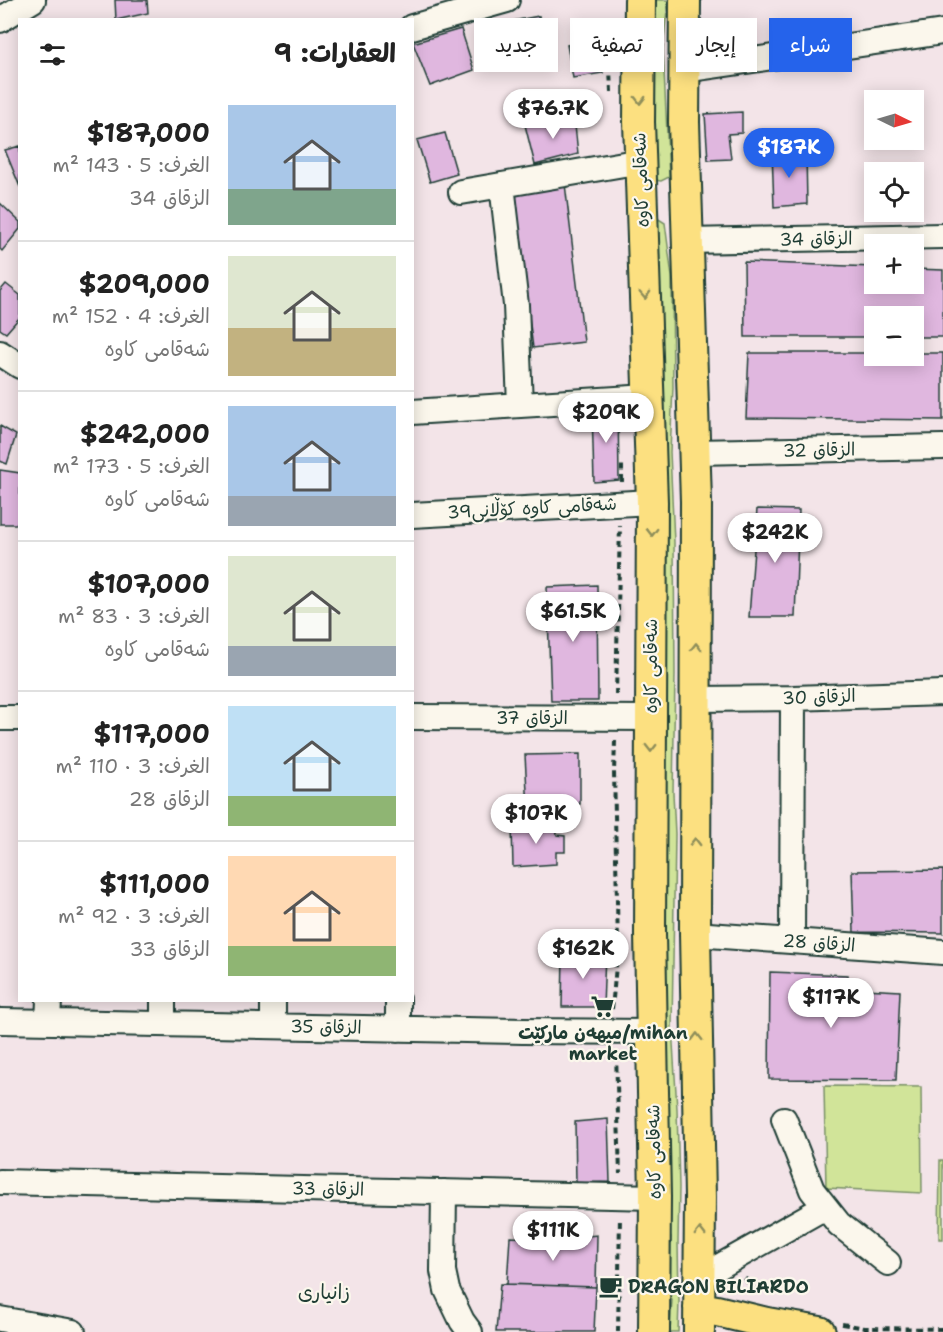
<!DOCTYPE html>
<html lang="ar">
<head>
<meta charset="utf-8">
<style>
	:root { --surface:#fff; --page:#f6f6f6; --text:#222; --muted:#767676; --line:#e0e0e0; --accent:#2563eb }
	body { margin:0; font-family:"Shantell Sans","Playpen Sans Arabic",sans-serif; background:var(--page); color:var(--text); direction:rtl; height:100vh; display:flex; flex-direction:column; font-size:22px; white-space:nowrap }
	* { box-sizing:border-box; margin:0 }
	p { font-size:20px; color:var(--muted) }
	.icon { flex:none; width:33px; height:33px; fill:none; stroke:currentColor; stroke-width:2; stroke-linecap:round; stroke-linejoin:round }
	.map { position:relative; flex:1; overflow:hidden; direction:ltr }
	.drawer { position:absolute; left:18px; top:18px; width:396px; height:984px; display:flex; flex-direction:column; background:var(--surface); border-radius:0px; box-shadow:0 3px 15px #0003; direction:rtl }
	.drawer>* { flex:none }
	.guide { position:absolute; left:432px; top:18px; width:420px; height:54px; direction:rtl; display:flex; gap:12px }
	.needle { width:39px; rotate:95deg }
	.controls { position:absolute; left:864px; top:90px; display:grid; gap:12px }
	.controls a { display:grid; place-items:center; width:60px; height:60px; border-radius:0px; background:var(--surface); box-shadow:0 3px 15px #0003; font-size:30px }
	.price { position:absolute; translate:-50% -51px; padding:0 14px; border-radius:21px; background:#fff; color:#222; font-size:20px; line-height:39px; filter:drop-shadow(0 2px 3px #0008) }
	.price::after { content:''; position:absolute; left:50%; top:36px; width:18px; height:14px; margin-left:-9px; background:inherit; clip-path:polygon(0 0,100% 0,50% 100%) }
	.price.selected { background:var(--accent); color:#fff }
	ul { padding:0; list-style:none }
	li { display:flex; align-items:center; gap:18px; height:150px; padding:0 18px }
	li+li { border-top:2px solid var(--line) }
	li span { display:grid; place-items:center; flex:none; width:168px; height:120px; border-radius:0px; color:#555 }
	li>.icon { margin-inline-start:auto }
	span .icon { width:72px; height:72px; fill:#fffc; stroke-width:1 }
	li b { font-size:26px }
	h2 { display:flex; justify-content:space-between; align-items:center; height:72px; padding:0 18px; font-size:26px }
	.pill { padding:0 21px; border-radius:0px; background:var(--surface); box-shadow:0 3px 15px #0003; font-size:21px; line-height:54px }
	.pill.selected { background:var(--accent); color:#fff }
	.map>svg:first-child { display:block }
	.green { fill:#d1e499; stroke:#789066; stroke-width:1.5 }
	.building { fill:#e0b7df; stroke:#1f3d34; stroke-width:1.5 }
	.lines { fill:none; stroke-linecap:round; stroke-linejoin:round }
	.minor-casing { stroke:#1f3d34; stroke-width:28 }
	.major-casing { stroke:#1f3d34; stroke-width:34 }
	.path { stroke:#1f3d34; stroke-width:4; stroke-dasharray:6 4.5; stroke-linecap:butt }
	.minor { stroke:#fbf7ec; stroke-width:24 }
	.major { stroke:#fce080; stroke-width:30 }
	.oneway { stroke:#8e8e5a }
	.labels { text-anchor:middle; dominant-baseline:central; stroke-width:4.5; stroke-linejoin:round; paint-order:stroke }
	.street-label { font-size:18px; fill:#1f3d34; stroke:#fbf7ec }
	.poi-label { font-size:18px; font-weight:bold; fill:#1f3d34; stroke:#fbf7ec }
	.neighbourhood-label { font-size:20px; fill:#1f3d34; stroke:#fbf7ec }
</style>
</head>
<body>
<div class="map">
<svg width="943" height="1332" viewBox="0 0 943 1332">
	<rect width="100%" height="100%" fill="#f3e4e8"/>
	<filter id="ink" filterUnits="userSpaceOnUse"><feTurbulence type="fractalNoise" baseFrequency=".0167" numOctaves="2"/><feDisplacementMap in="SourceGraphic" scale="12" xChannelSelector="R" yChannelSelector="G"/><feConvolveMatrix kernelMatrix="1 2 1 2 8 2 1 2 1" color-interpolation-filters="sRGB"/></filter>
	<g filter="url(#ink)">
		<path class="green" d="M 656,0 L 668,0 L 663,49 L 669,177 L 661,181 L 655,180 L 652,48 Z
			M 657,218 L 665,223 L 672,277 L 673,387 L 670,452 L 674,542 L 675,674 L 673,793 L 675,834 L 672,1027 L 677,1109 L 679,1187 L 678,1242 L 679,1301 L 678,1332 L 670,1332 L 672,1300 L 669,1299 L 671,1237 L 665,1223 L 653,222 Z
			M 824,1086 L 921,1087 L 922,1193 L 826,1188 Z
			M 940,1160 L 943,1160 L 943,1239 L 939,1239 Z"/>
		<path class="building" d="M 115,0 L 147,0 L 148,13 L 116,20 Z
			M 539,16 L 545,48 L 514,55 L 507,22 Z
			M 461,29 L 474,70 L 430,86 L 413,43 Z
			M 599,41 L 603,73 L 573,78 L 567,45 Z
			M 742,112 L 742,133 L 728,134 L 731,159 L 708,160 L 705,114 Z
			M 574,116 L 578,154 L 535,165 L 525,125 Z
			M 445,133 L 457,174 L 430,182 L 417,140 Z
			M 20,146 L 20,187 L 5,150 Z
			M 772,151 L 806,153 L 807,204 L 774,207 Z
			M 565,184 L 584,342 L 533,348 L 513,189 Z
			M 0,203 L 20,222 L 20,229 L 2,251 L 0,249 Z
			M 744,262 L 874,267 L 874,284 L 914,284 L 914,269 L 943,270 L 943,337 L 914,337 L 914,316 L 874,316 L 874,337 L 745,337 Z
			M 6,284 L 20,295 L 20,317 L 6,333 L 0,329 L 0,291 Z
			M 749,353 L 874,353 L 874,356 L 914,356 L 914,353 L 943,353 L 943,420 L 746,418 Z
			M 618,406 L 619,480 L 594,482 L 592,408 Z
			M 0,426 L 16,435 L 7,464 L 0,461 Z
			M 0,470 L 20,473 L 20,524 L 0,524 Z
			M 757,509 L 799,510 L 795,617 L 749,617 Z
			M 597,585 L 598,701 L 551,701 L 547,587 Z
			M 580,754 L 580,804 L 528,809 L 525,755 Z
			M 556,823 L 557,835 L 565,836 L 565,852 L 556,852 L 556,864 L 513,867 L 512,825 Z
			M 943,870 L 943,933 L 854,932 L 852,871 Z
			M 605,953 L 603,1007 L 562,1007 L 563,955 Z
			M 770,972 L 848,975 L 847,988 L 900,991 L 896,1080 L 769,1079 Z
			M 608,1119 L 610,1182 L 576,1183 L 575,1122 Z
			M 597,1235 L 596,1287 L 507,1284 L 510,1237 L 558,1239 Z
			M 500,1284 L 596,1287 L 594,1332 L 496,1332 Z"/>
		<g class="lines">
			<defs>
				<path id="minor" d="M 0,20 L 33,0
					M 412,27 L 507,0
					M 685,70 L 943,32
					M 502,185 L 516,305 L 520,405
					M 461,192 L 641,161
					M 688,241 L 943,236
					M 0,353 L 20,366
					M 412,412 L 648,397
					M 695,452 L 943,447
					M 412,515 L 652,502
					M 696,699 L 793,698 L 943,693
					M 412,717 L 651,718
					M 0,718 L 20,718
					M 695,934 L 943,952
					M 792,941 L 793,698
					M 163,1000 L 163,1024
					M 273,1000 L 273,1026
					M 398,1000 L 398,1029
					M 0,1021 L 523,1031 L 652,1032
					M 48,1022 L 49,1000
					M 784,1119 L 812,1190 L 839,1224 L 888,1263
					M 0,1182 L 655,1197
					M 444,1192 L 443,1271 L 447,1290 L 462,1321 L 470,1332
					M 699,1278 L 825,1207
					M 0,1319 L 73,1332"/>
				<path id="major" d="M 640,0 L 639,122 L 652,502 L 650,934 L 655,1197 L 654,1332
					M 685,0 L 684,122 L 696,501 L 695,934 L 700,1197 L 699,1332
					M 699,1308 L 717,1311 L 767,1323 L 820,1332"/>
			</defs>
			<use href="#minor" class="minor-casing"/>
			<use href="#major" class="major-casing"/>
			<path class="path" d="M 611,92 L 609,44 L 611,30
				M 622,482 L 622,465
				M 616,695 L 620,525
				M 612,1009 L 618,944 L 614,772 L 615,741
				M 616,1055 L 620,1174
				M 745,1278 L 750,1287 L 761,1293
				M 842,1324 L 865,1328 L 943,1329
				M 618,1332 L 620,1217"/>
			<use href="#minor" class="minor"/>
			<use href="#major" class="major"/>
		</g>
		<defs><path id="oneway-chevron" d="M-2-3.5L2.5 0L-2 3.5" fill="none" stroke-width="1.6" stroke-linecap="round" stroke-linejoin="round" transform="scale(1.5)"/></defs>
		<g class="oneway">
			<use href="#oneway-chevron" transform="translate(640 100) rotate(90)"/>
			<use href="#oneway-chevron" transform="translate(645 295) rotate(88)"/>
			<use href="#oneway-chevron" transform="translate(652 532) rotate(90)"/>
			<use href="#oneway-chevron" transform="translate(696 647) rotate(-90)"/>
			<use href="#oneway-chevron" transform="translate(651 748) rotate(90)"/>
			<use href="#oneway-chevron" transform="translate(695 842) rotate(-90)"/>
			<use href="#oneway-chevron" transform="translate(697 1037) rotate(-91)"/>
			<use href="#oneway-chevron" transform="translate(700 1232) rotate(-90)"/>
		</g>
	</g>
	<defs>
		<symbol id="supermarket-bare" viewBox="-9 -9 18 18"><path d="M-6-5.5h2.5l.6 2H6L4.5 2H-2.5L-4.4-4H-6ZM-1.5 3.2a1.3 1.3 0 1 0 .1 0ZM3 3.2a1.3 1.3 0 1 0 .1 0Z" fill="#1f3d34" stroke="#fbf7ec" stroke-width="2.5" paint-order="stroke"/></symbol>
		<symbol id="cafe-bare" viewBox="-9 -9 18 18"><path d="M-5.5-4.5H6V0H3Q3 3.5 0 3.5H-2.5Q-5.5 3.5-5.5 0ZM3-3.2v2h1.7v-2ZM-6 4.5H4V6H-6Z" fill="#1f3d34" stroke="#fbf7ec" stroke-width="2.5" paint-order="stroke"/></symbol>
	</defs>
	<g fill-rule="evenodd">
		<use href="#supermarket-bare" x="586" y="990" width="33" height="33"/>
		<use href="#cafe-bare" x="594" y="1270" width="33" height="33"/>
	</g>
	<g class="labels">
		<g class="street-label">
			<text transform="translate(641 180) rotate(-92)">شەقامی کاوە</text>
			<text transform="translate(816 239) rotate(-1)">الزقاق 34</text>
			<text transform="translate(819 450) rotate(-1)">الزقاق 32</text>
			<text transform="translate(532 508) rotate(-3)">شەقامی کاوە کۆڵانی39</text>
			<text transform="translate(651 666) rotate(-90)">شەقامی کاوە</text>
			<text transform="translate(819 697) rotate(-2)">الزقاق 30</text>
			<text x="532" y="718">الزقاق 37</text>
			<text transform="translate(819 943) rotate(4)">الزقاق 28</text>
			<text transform="translate(326 1027) rotate(1)">الزقاق 35</text>
			<text transform="translate(654 1152) rotate(-91)">شەقامی کاوە</text>
			<text transform="translate(328 1189) rotate(1)">الزقاق 33</text>
		</g>
		<g class="poi-label">
			<text x="603" y="1033">میهەن مارکێت/mihan<tspan x="603" dy="21">market</tspan></text>
			<text x="628" y="1287" text-anchor="start">DRAGON BILIARDO</text>
		</g>
		<g class="neighbourhood-label">
			<text x="324" y="1292">زانیاری</text>
		</g>
	</g>
</svg>
<div class="controls">
<a><svg class="needle" viewBox="-14 -14 28 28"><path d="M0-13l5 13h-10z" fill="#e53935"/><path d="M0 13l5-13h-10z" fill="#767676"/></svg></a>
<a><svg class="icon" aria-label="locate" viewBox="0 0 24 24"><circle cx="12" cy="12" r="6"/><path d="M12 2v4M12 18v4M2 12h4M18 12h4"/></svg></a>
<a>+</a>
<a>−</a>
</div>
<b class="price" style="left:553px;top:140px">$76.7K</b>
<b class="price selected" style="left:789px;top:179px">$187K</b>
<b class="price" style="left:606px;top:444px">$209K</b>
<b class="price" style="left:775px;top:564px">$242K</b>
<b class="price" style="left:573px;top:643px">$61.5K</b>
<b class="price" style="left:536px;top:845px">$107K</b>
<b class="price" style="left:583px;top:980px">$162K</b>
<b class="price" style="left:831px;top:1029px">$117K</b>
<b class="price" style="left:553px;top:1262px">$111K</b>
<div class="guide">
<a class="pill selected">شراء</a>
<a class="pill">إيجار</a>
<a class="pill">تصفية</a>
<a class="pill">جديد</a>
</div>
<section class="drawer">
<h2>العقارات: 9<svg class="icon" aria-label="filters" viewBox="0 0 24 24"><path d="M4 7h16M4 17h16"/><circle cx="9" cy="7" r="2"/><circle cx="15" cy="17" r="2"/></svg></h2>
<ul>
<li><span style="background:linear-gradient(#a9c7e8 70%,#7fa58c 0)"><svg class="icon" aria-label="home" viewBox="0 0 24 24"><path d="M3 11l9-7 9 7M6 9v11h12V9"/></svg></span><div><b>$187,000</b><p>الغرف: 5 · 143 m²</p><p>الزقاق 34</p></div></li>
<li><span style="background:linear-gradient(#dfe7d0 60%,#c2b280 0)"><svg class="icon" aria-label="home" viewBox="0 0 24 24"><path d="M3 11l9-7 9 7M6 9v11h12V9"/></svg></span><div><b>$209,000</b><p>الغرف: 4 · 152 m²</p><p>شەقامی کاوە</p></div></li>
<li><span style="background:linear-gradient(#a9c7e8 75%,#9aa5b1 0)"><svg class="icon" aria-label="home" viewBox="0 0 24 24"><path d="M3 11l9-7 9 7M6 9v11h12V9"/></svg></span><div><b>$242,000</b><p>الغرف: 5 · 173 m²</p><p>شەقامی کاوە</p></div></li>
<li><span style="background:linear-gradient(#dfe7d0 75%,#9aa5b1 0)"><svg class="icon" aria-label="home" viewBox="0 0 24 24"><path d="M3 11l9-7 9 7M6 9v11h12V9"/></svg></span><div><b>$107,000</b><p>الغرف: 3 · 83 m²</p><p>شەقامی کاوە</p></div></li>
<li><span style="background:linear-gradient(#bfe0f5 75%,#8fb573 0)"><svg class="icon" aria-label="home" viewBox="0 0 24 24"><path d="M3 11l9-7 9 7M6 9v11h12V9"/></svg></span><div><b>$117,000</b><p>الغرف: 3 · 110 m²</p><p>الزقاق 28</p></div></li>
<li><span style="background:linear-gradient(#ffd9b3 75%,#8fb573 0)"><svg class="icon" aria-label="home" viewBox="0 0 24 24"><path d="M3 11l9-7 9 7M6 9v11h12V9"/></svg></span><div><b>$111,000</b><p>الغرف: 3 · 92 m²</p><p>الزقاق 33</p></div></li>
</ul>
</section>
</div>
</body>
</html>
